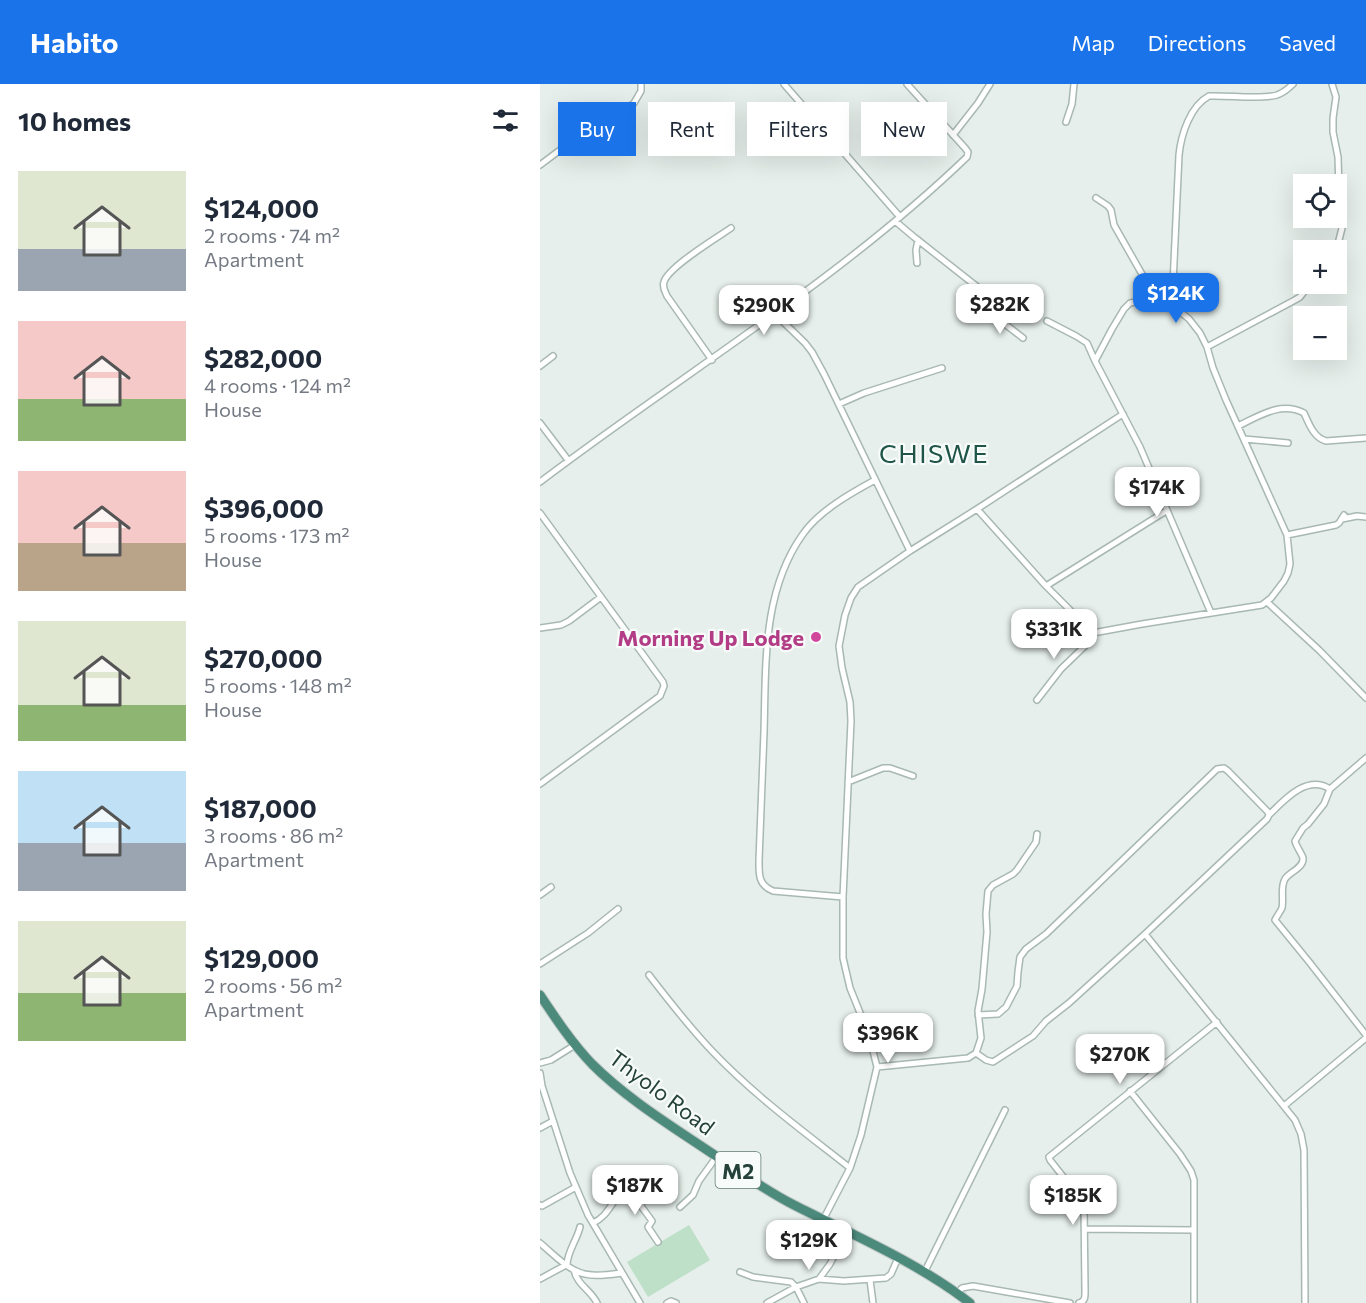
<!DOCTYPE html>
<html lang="en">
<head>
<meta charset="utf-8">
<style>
	:root { --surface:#fff; --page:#f6f6f7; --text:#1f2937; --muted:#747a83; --accent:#1a73e8 }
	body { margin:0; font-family:Commissioner,sans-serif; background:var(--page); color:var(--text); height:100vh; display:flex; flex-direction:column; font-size:22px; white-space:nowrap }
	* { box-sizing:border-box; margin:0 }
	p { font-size:20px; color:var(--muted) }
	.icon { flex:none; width:33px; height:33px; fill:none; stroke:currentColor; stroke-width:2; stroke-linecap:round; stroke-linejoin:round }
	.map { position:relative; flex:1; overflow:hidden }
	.side { display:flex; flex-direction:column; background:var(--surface); width:540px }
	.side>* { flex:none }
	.hud { position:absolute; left:18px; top:18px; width:570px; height:54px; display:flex; gap:12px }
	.buttons { position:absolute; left:753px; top:90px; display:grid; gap:12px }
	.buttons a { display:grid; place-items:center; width:54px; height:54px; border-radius:0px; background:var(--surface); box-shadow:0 6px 24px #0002; font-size:30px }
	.price { position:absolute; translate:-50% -51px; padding:0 14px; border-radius:12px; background:#fff; color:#222; font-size:20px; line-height:39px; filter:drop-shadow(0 2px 3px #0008) }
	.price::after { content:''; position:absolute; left:50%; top:36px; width:18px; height:14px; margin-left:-9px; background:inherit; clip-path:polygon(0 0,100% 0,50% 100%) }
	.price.current { background:var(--accent); color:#fff }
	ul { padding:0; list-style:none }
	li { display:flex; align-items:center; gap:18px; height:150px; padding:0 18px }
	li span { display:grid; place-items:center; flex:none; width:168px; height:120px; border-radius:0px; color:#555 }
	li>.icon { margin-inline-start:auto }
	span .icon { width:72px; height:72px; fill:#fffc; stroke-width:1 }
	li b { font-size:26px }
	h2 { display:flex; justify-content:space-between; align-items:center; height:72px; padding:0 18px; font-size:26px }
	.pill { padding:0 21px; border-radius:0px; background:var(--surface); box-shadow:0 6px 24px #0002; font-size:21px; line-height:54px }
	.pill.current { background:var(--accent); color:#fff }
	header { display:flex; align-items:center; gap:36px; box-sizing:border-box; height:84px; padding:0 30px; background:var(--accent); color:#fff }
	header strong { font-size:28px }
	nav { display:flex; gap:33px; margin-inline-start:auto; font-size:21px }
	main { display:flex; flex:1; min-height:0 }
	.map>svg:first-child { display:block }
	.green { fill:#bfe0c8 }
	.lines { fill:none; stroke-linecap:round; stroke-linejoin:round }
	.minor-casing { stroke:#a8b8b2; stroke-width:8 }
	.trunk-casing { stroke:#c2cac8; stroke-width:11 }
	.minor { stroke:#fff; stroke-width:5 }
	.trunk { stroke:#4c8a7c; stroke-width:9 }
	.hotel-dot { fill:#d1479c; stroke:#f7fbf9; stroke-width:2 }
	.labels { text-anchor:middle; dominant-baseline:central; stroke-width:4.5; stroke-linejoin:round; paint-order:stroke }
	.shield { fill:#f7fbf9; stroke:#637a73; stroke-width:1.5 }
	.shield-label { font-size:21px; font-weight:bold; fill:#24423a }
	.hotel-label { font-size:22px; font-weight:bold; fill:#b23c85; stroke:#f7fbf9; text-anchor:end }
	.street-label { font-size:22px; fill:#24423a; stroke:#f7fbf9 }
	.quarter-label { font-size:26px; letter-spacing:1.5px; fill:#1f5548; stroke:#f7fbf9 }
</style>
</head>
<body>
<header>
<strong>Habito</strong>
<nav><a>Map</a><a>Directions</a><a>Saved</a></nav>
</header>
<main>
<section class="side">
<h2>10 homes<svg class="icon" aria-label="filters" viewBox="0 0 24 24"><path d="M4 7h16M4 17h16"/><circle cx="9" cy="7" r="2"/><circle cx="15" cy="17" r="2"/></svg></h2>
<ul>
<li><span style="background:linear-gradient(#dfe7d0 65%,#9aa5b1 0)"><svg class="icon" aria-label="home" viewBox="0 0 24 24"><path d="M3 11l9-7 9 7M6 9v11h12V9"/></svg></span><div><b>$124,000</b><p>2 rooms · 74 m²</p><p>Apartment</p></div></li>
<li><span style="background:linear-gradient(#f6c9c9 65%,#8fb573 0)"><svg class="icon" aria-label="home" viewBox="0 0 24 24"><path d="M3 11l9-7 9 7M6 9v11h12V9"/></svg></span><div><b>$282,000</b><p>4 rooms · 124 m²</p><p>House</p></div></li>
<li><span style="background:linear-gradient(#f6c9c9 60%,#b9a48a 0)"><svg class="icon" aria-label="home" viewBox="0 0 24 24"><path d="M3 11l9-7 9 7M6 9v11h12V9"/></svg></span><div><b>$396,000</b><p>5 rooms · 173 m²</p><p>House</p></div></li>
<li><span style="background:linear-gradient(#dfe7d0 70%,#8fb573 0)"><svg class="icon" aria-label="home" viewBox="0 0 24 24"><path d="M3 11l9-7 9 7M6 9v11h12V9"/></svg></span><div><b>$270,000</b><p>5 rooms · 148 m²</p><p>House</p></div></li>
<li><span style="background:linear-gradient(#bfe0f5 60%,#9aa5b1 0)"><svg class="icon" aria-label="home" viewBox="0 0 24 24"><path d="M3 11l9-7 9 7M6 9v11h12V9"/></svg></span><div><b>$187,000</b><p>3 rooms · 86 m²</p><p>Apartment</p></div></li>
<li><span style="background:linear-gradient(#dfe7d0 60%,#8fb573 0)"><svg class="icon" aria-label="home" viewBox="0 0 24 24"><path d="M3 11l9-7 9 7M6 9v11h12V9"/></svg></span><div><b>$129,000</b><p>2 rooms · 56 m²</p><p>Apartment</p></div></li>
</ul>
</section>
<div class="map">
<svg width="826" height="1219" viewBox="0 0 826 1219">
	<rect width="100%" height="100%" fill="#e6efeb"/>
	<path class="green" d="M 149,1141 L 170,1176 L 108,1213 L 87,1178 Z"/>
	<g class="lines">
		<defs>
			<path id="minor" d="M 244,0 L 360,133
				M 792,0 L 796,13 L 793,34 L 793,48 L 798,73 L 799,107 L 803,134 L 803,140 L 796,168
				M 526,38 L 532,20 L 534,0
				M 413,51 L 438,19 L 450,0
				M 0,81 L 28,60 L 77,32 L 94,19 L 101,7 L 101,0
				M 556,114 L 568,122 L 571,126 L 574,141 L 607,199 L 609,205 L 607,216
				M 355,137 L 374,153 L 440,205 L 460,228 L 465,240 L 483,254
				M 377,179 L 376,166 L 378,156
				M 632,221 L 639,71 C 641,51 650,22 669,12 C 689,11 720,16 737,11 C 743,9 748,5 753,0
				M 235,230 L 265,259 L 272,268 L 284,290 L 370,467
				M 507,237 L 536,252 L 547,259 L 555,277
				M 667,263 L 755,216 L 760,213 L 770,200
				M 172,276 L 127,212 C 125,207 122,203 124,198 C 128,183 177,154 191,144
				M 0,282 L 13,272
				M 299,320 L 324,309 L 402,284
				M 0,339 L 28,376
				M 698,342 C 719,332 741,317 764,329 C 769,340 774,354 786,357 L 826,354
				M 704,355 L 748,359
				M 0,398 C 142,290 297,198 427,73 L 428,68 L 425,64 L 367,0
				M 437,425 L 506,502 L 553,549
				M 0,429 L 123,598 L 124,602 L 120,612 L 0,700
				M 802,435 L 817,432 L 826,433
				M 747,451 L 796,441 L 799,439 L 804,431
				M 506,502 L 626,427
				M 727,518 L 779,566 L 826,614
				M 0,544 L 21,541 L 29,537 L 61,513
				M 553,549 L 602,540 L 722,521 L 731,514 L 744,497 L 748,489 L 750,480 L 747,451 L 686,316 L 673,284 L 667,263 L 660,249 L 649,235 L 632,221 L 607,216 L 590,219 L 584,225 L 572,245 L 555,277 L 600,363 L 671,529
				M 497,616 L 521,585 L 550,557 L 553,549
				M 826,674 L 790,705 L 784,720 L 768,740 L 763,744 L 755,757 C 756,762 762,770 763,774 C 764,784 749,788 745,795 C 740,803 744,815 742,824 C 740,828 737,832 735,836 L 770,879 L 826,951
				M 308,698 L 343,684 L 350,684 L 373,692
				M 729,731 C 744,716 767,690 790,705
				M 0,811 L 11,803
				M 303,813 L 233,807 C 218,801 219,790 219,776 C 221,733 222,691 224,648 C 226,581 222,507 263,450 C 279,427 311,409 335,396
				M 605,850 L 755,1036 L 761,1050 L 764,1066 L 765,1219
				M 0,880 L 48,849 L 78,825
				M 109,891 C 129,917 150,944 173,968 C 215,1012 263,1047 310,1084
				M 436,969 L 446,976 L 453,978 L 493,952 L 506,937 L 529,919 L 605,850 L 727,735 L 729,731 L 728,728 L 688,687 L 684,684 L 677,685 L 506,850 L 486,865 L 480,873 L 478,888 L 477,902 L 466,923 L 458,930 L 438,931
				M 0,979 L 11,976 L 35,961
				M 337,983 L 428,974 L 436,969 L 441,954 L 438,927 L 442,905 L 447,848 L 446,830 L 448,807 L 453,801 L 473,790 L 477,786 L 496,758 L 497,750
				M 0,989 L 2,1002 L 30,1089 L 48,1131 L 100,1219
				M 590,1007 L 640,1070 L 651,1087 L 654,1096 L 654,1219
				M 744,1022 L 826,954
				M 0,1044 L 13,1037
				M 105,1100 L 101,1122 L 112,1137 L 108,1143 L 118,1158
				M 0,1121 L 2,1122 L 36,1103
				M 140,1123 L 153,1111 L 159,1097 L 177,1072
				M 283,1136 L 310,1084 L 321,1051 L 337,983 L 329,951 L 310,904 L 303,874 L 303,813 L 311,637 L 310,618 L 302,584 L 299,562 L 305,531 L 311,514 L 318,503 L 370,467 L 437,425 L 583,330
				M 53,1139 C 64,1134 68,1126 75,1116 C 79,1112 84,1109 88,1106 L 92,1107 L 107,1099 L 119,1086
				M 545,1145 L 653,1146
				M 0,1159 C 11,1168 22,1180 34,1186 C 48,1194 67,1191 82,1189
				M 27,1181 C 27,1168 37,1156 40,1143
				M 34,1186 C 37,1201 51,1206 57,1219
				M 200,1188 L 213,1193 L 251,1198 L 256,1203 L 264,1219
				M 384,1189 L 465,1026
				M 0,1195 L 26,1181
				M 279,1195 L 304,1197 L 346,1194 L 351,1190 L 358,1174
				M 330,1196 L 333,1219
				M 417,1209 L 422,1204 L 433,1202 L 530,1219
				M 127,1219 L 131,1217 L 136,1219
				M 227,1219 L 256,1203 L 279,1195 L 290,1180 L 306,1148
				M 539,1219 C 546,1217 545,1212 545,1205 L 544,1122 L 543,1118 L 510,1076 L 509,1073 L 677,938"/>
			<path id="trunk" d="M 0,911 C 16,935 32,959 52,980 C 87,1015 133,1043 173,1070 C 200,1088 226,1107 254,1121 C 313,1151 377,1178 430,1219"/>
		</defs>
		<use href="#minor" class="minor-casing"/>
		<use href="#trunk" class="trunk-casing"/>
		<use href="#minor" class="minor"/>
		<use href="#trunk" class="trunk"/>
	</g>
	<circle class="hotel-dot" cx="276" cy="553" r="6"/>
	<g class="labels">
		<rect class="shield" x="175.5" y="1068" width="45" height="36" rx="4.5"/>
		<g class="shield-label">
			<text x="198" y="1086">M2</text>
		</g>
		<g class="hotel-label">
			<text x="264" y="553">Morning Up Lodge</text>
		</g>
		<g class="street-label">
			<text transform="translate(122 1008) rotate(37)">Thyolo Road</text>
		</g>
		<g class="quarter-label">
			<text x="394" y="368">CHISWE</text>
		</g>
	</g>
</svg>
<div class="buttons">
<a><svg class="icon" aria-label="locate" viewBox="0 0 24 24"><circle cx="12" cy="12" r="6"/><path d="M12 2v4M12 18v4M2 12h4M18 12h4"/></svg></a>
<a>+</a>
<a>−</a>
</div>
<b class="price current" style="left:636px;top:240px">$124K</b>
<b class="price" style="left:460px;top:251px">$282K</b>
<b class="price" style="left:224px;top:252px">$290K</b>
<b class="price" style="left:617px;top:434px">$174K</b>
<b class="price" style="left:514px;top:576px">$331K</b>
<b class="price" style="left:348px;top:980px">$396K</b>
<b class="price" style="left:580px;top:1001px">$270K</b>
<b class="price" style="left:95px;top:1132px">$187K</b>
<b class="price" style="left:533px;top:1142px">$185K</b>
<b class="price" style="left:269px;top:1187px">$129K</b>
<div class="hud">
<a class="pill current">Buy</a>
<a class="pill">Rent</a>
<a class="pill">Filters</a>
<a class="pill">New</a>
</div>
</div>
</main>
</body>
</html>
